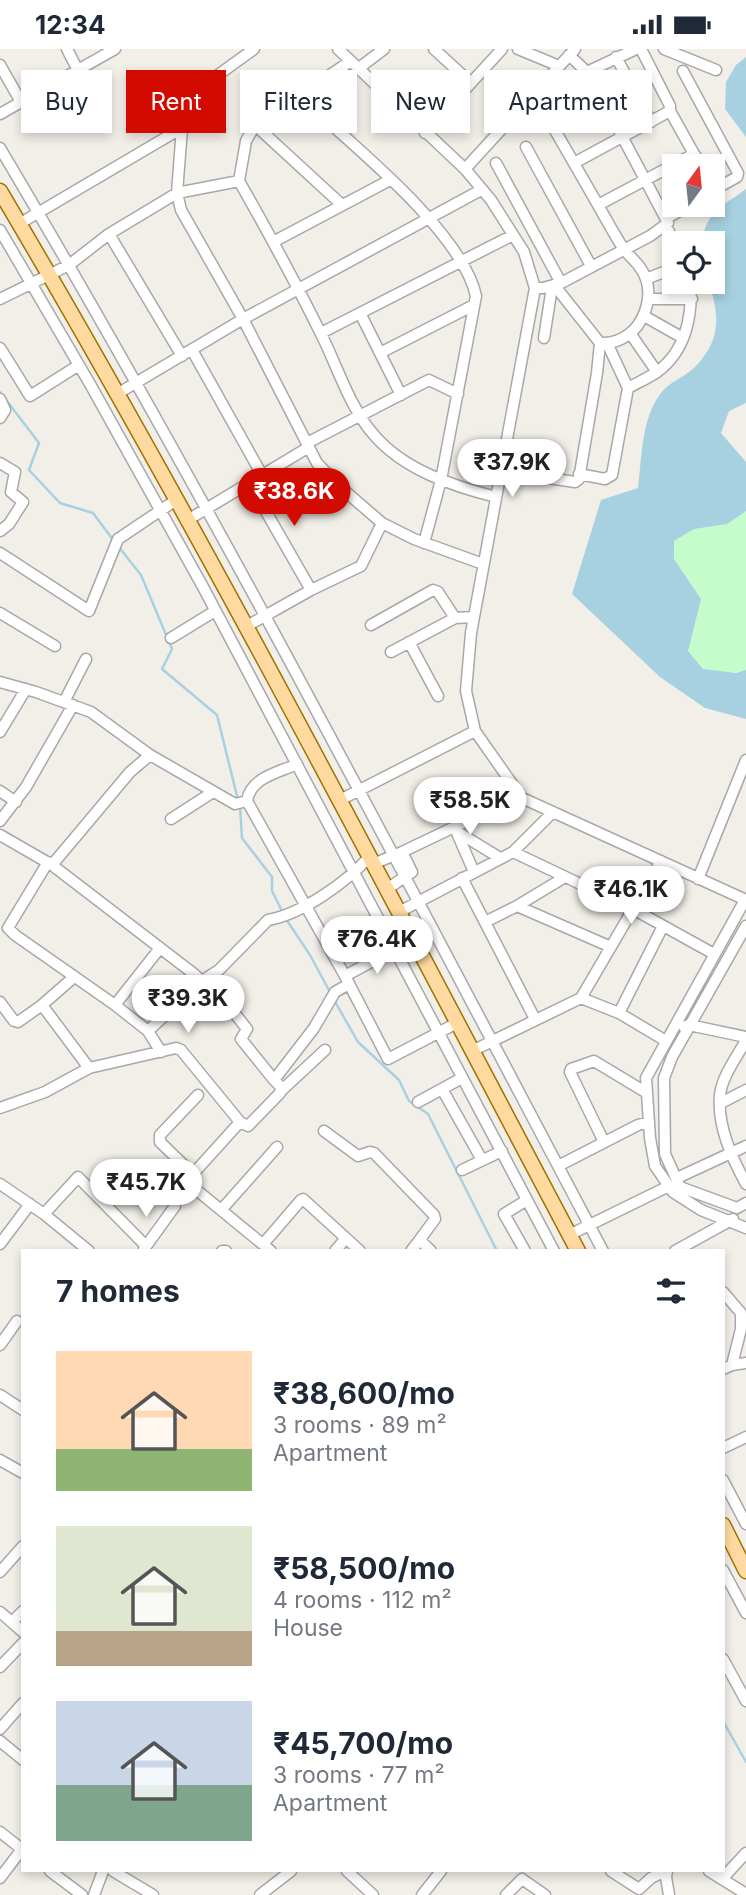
<!DOCTYPE html>
<html lang="en">
<head>
<meta charset="utf-8">
<style>
	:root { --surface:#fff; --page:#f6f6f7; --text:#1f2937; --muted:#747a83; --accent:#d30a00 }
	body { margin:0; font-family:Inter,sans-serif; background:var(--page); color:var(--text); height:100vh; display:flex; flex-direction:column; font-size:26px; white-space:nowrap }
	* { box-sizing:border-box; margin:0 }
	p { font-size:23px; color:var(--muted) }
	.icon { flex:none; width:38px; height:38px; fill:none; stroke:currentColor; stroke-width:2; stroke-linecap:round; stroke-linejoin:round }
	.map { position:relative; flex:1; overflow:hidden }
	.drawer { position:absolute; left:21px; top:1200px; width:704px; height:623px; display:flex; flex-direction:column; background:var(--surface); border-radius:0px; box-shadow:0 4px 10px #0003 }
	.drawer>* { flex:none }
	.top-card { position:absolute; left:21px; top:21px; width:705px; height:63px; display:flex; gap:14px }
	.needle { width:46px; rotate:15deg }
	.buttons { position:absolute; left:662px; top:105px; display:grid; gap:14px }
	.buttons a { display:grid; place-items:center; width:63px; height:63px; border-radius:0px; background:var(--surface); box-shadow:0 4px 10px #0003; font-size:35px }
	.price { position:absolute; translate:-50% -60px; padding:0 16px; border-radius:24px; background:#fff; color:#222; font-size:23px; line-height:46px; filter:drop-shadow(0 2px 4px #0008) }
	.price::after { content:''; position:absolute; left:50%; top:42px; width:21px; height:16px; margin-left:-10px; background:inherit; clip-path:polygon(0 0,100% 0,50% 100%) }
	.price.current { background:var(--accent); color:#fff }
	ul { padding:0; list-style:none }
	li { display:flex; align-items:center; gap:21px; height:175px; padding:0 35px }
	li span { display:grid; place-items:center; flex:none; width:196px; height:140px; border-radius:0px; color:#555 }
	li>.icon { margin-inline-start:auto }
	span .icon { width:84px; height:84px; fill:#fffc; stroke-width:1 }
	li b { font-size:30px }
	h2 { display:flex; justify-content:space-between; align-items:center; height:84px; padding:0 35px; font-size:30px }
	.chip { padding:0 24px; border-radius:0px; background:var(--surface); box-shadow:0 4px 10px #0003; font-size:24px; line-height:63px }
	.chip.current { background:var(--accent); color:#fff }
	.status { display:flex; justify-content:space-between; align-items:center; height:49px; padding:0 35px; background:var(--surface); direction:ltr }
	.status svg { height:19px; fill:currentColor }
	.map>svg:first-child { display:block }
	.park { fill:#c5fccc }
	.water { fill:#a7d1e1 }
	.lines { fill:none; stroke-linecap:round; stroke-linejoin:round }
	.stream { stroke:#a7d1e1; stroke-width:2.5 }
	.minor-casing { stroke:#a8a8a8; stroke-width:13 }
	.major-casing { stroke:#9f7200; stroke-width:17 }
	.minor { stroke:#fff; stroke-width:10 }
	.major { stroke:#ffdaa0; stroke-width:14 }
</style>
</head>
<body>
<div class="status"><b>12:34</b><svg viewBox="0 0 49 12"><path d="M0 12V9h3v3zM5 12V6h3v6zM10 12V3h3v9zM15 12V0h3v12zM26 1h20v11H26zM47 4h2v5h-2z"/></svg></div>
<div class="map">
<svg width="746" height="1846" viewBox="0 0 746 1846">
	<rect width="100%" height="100%" fill="#f2efe8"/>
	<path class="park" d="M 746,462 L 746,621 C 735,625 725,623 713,622 C 674,617 690,574 701,550 L 674,510 L 674,492 L 694,480 L 727,475 Z"/>
	<path class="water" d="M 746,8 L 746,88 L 725,60 L 726,33 L 736,16 Z
		M 746,140 L 746,354 L 729,362 L 721,384 L 746,413 L 746,462 L 727,475 L 694,480 L 674,492 L 674,510 L 701,550 L 688,602 L 703,620 L 736,624 L 746,621 L 746,670 L 705,659 L 660,628 L 572,545 L 601,451 L 638,439 C 642,408 641,370 661,344 C 669,333 685,328 695,318 C 722,290 719,267 709,233 L 712,233 L 712,194 L 702,194 C 705,163 723,157 746,140 Z"/>
	<g class="lines">
		<path class="stream" d="M 0,343 L 39,394 L 29,421 L 60,454 L 93,464 L 114,492
			M 118,497 L 141,526 L 172,600 L 162,620 L 217,666 L 238,751
			M 240,757 L 242,789 L 272,828 L 272,842 L 283,864
			M 286,870 L 310,906 L 331,945
			M 334,951 L 358,993 L 399,1031 L 409,1052 L 428,1065 L 497,1202
			M 723,1672 L 746,1713"/>
		<defs>
			<path id="minor" d="M 67,0 L 102,69
				M 254,0 L 200,39 L 187,56 L 182,79 L 177,144 L 181,161 L 243,270 L 317,414 L 339,437 L 382,474 L 414,490 L 483,515
				M 338,0 L 465,120 L 491,151 L 524,203 L 535,239 L 471,584 L 466,642 L 475,682 L 522,749 L 746,851
				M 434,0 L 471,34
				M 518,0 L 559,17
				M 641,0 L 670,57 L 670,62
				M 664,0 L 716,21
				M 616,8 L 651,73
				M 0,16 L 21,53
				M 359,19 L 384,0
				M 683,22 L 738,124 L 737,128 L 712,142
				M 299,47 C 349,93 462,182 476,247 L 441,431 L 424,494
				M 0,65 L 115,0
				M 255,76 L 342,156
				M 425,84 L 502,0
				M 526,98 L 591,217
				M 0,99 C 214,459 407,832 603,1202
				M 694,105 L 703,117
				M 496,114 L 561,234
				M 574,114 L 670,62 L 694,105 L 598,156 L 541,57 L 542,52 L 587,23 L 636,0
				M 465,120 L 575,0
				M 239,132 C 268,183 296,234 322,287 C 338,319 350,359 374,386 C 404,421 453,437 496,448
				M 598,156 C 606,170 614,185 623,199 C 628,206 636,212 641,220 C 653,237 649,260 638,276 C 629,288 615,295 600,294
				M 667,169 L 690,156
				M 19,175 L 182,79
				M 666,177 L 675,194
				M 0,181 L 90,335 L 203,538 L 554,1202
				M 109,185 L 182,307
				M 273,193 L 390,131
				M 646,230 L 674,219
				M 535,239 L 543,239 L 561,234 L 650,187 L 668,174 L 589,25 L 569,6
				M 0,250 L 69,216 L 109,185 L 177,144 L 239,132 L 246,92 L 255,76 L 351,12
				M 648,250 L 692,250
				M 360,264 L 401,346
				M 644,267 L 683,289
				M 321,284 L 513,186
				M 630,284 L 657,323
				M 544,289 L 552,238
				M 0,299 L 30,347 L 79,316
				M 192,301 L 262,426
				M 380,304 L 474,256
				M 628,339 C 637,334 648,329 657,323 C 686,302 693,266 690,233
				M 117,345 L 243,270 L 481,141
				M 0,350 L 5,361 L 0,369
				M 307,394 L 429,331 L 458,345
				M 0,414 L 15,423 L 11,443 L 23,453 L 9,475 L 0,482
				M 501,422 L 575,433 L 579,430 L 597,324 L 600,294 L 555,237
				M 579,425 L 605,430 L 612,426 L 628,339 L 607,294
				M 249,433 L 311,541
				M 186,472 L 309,398
				M 0,504 L 89,562 L 118,490 L 176,451
				M 0,564 L 55,597
				M 371,576 L 433,541 L 438,543 L 455,569 L 474,568
				M 245,578 L 311,541 L 361,517 L 382,474
				M 171,589 L 215,562
				M 409,593 L 438,647
				M 391,603 L 455,569
				M 0,633 L 36,643 L 91,663 L 150,706 L 235,755 L 247,752 L 345,927 L 388,1010 L 457,974
				M 64,653 L 86,610
				M 0,683 L 26,640
				M 0,742 L 16,753
				M 340,751 L 475,682
				M 247,752 C 251,728 278,724 297,715
				M 171,770 L 213,743
				M 0,772 L 26,738 L 73,656
				M 456,782 L 500,809
				M 457,784 L 474,823
				M 0,786 L 52,816 L 194,925 L 228,956 L 247,980 L 241,990 L 274,1031
				M 402,803 L 469,771 L 514,738
				M 661,812 L 633,860 L 714,905
				M 48,813 L 8,879 L 15,886 L 115,956
				M 373,815 L 402,803 L 412,823 L 387,840
				M 52,816 L 130,723 L 150,706
				M 462,829 L 535,970
				M 698,830 L 746,711
				M 745,851 L 646,1029 L 650,1089 L 655,1117 L 673,1143 L 701,1161 L 746,1179
				M 517,857 L 611,898
				M 399,863 L 513,803 L 553,763
				M 485,873 L 517,857 L 565,828
				M 746,877 L 672,1008 L 664,1029 L 665,1105 L 680,1138 L 737,1159 L 746,1154
				M 328,897 L 378,869
				M 160,899 L 115,956 L 148,982 L 161,1003
				M 345,927 L 395,900
				M 581,949 L 619,964 L 666,992
				M 0,953 L 14,972 L 18,973 L 42,956 L 89,1019
				M 42,956 L 74,928
				M 619,964 L 663,877
				M 684,978 L 689,976 L 746,988
				M 148,982 L 202,932 L 219,921 L 268,871 C 302,865 347,833 370,807
				M 746,991 C 737,1008 722,1027 720,1046 C 717,1077 732,1109 746,1135
				M 472,1002 L 581,949 L 633,860 L 513,803
				M 442,1040 L 482,1111
				M 282,1041 L 325,1001
				M 198,1046 L 160,1086 L 160,1093 L 193,1125 L 188,1134 L 271,1202
				M 418,1053 L 462,1029
				M 721,1054 L 746,1041
				M 0,1059 L 45,1043 L 89,1019 L 176,999 L 181,1001 L 240,1073
				M 324,1082 L 358,1107 L 370,1103 L 374,1104 L 434,1166 L 435,1170 L 418,1193
				M 604,1093 L 570,1023 L 571,1020 L 594,1012 L 647,1044
				M 558,1117 L 638,1076 L 649,1073
				M 462,1121 L 502,1102
				M 193,1125 L 240,1073 L 248,1077 L 280,1044 L 281,1038 L 274,1031 L 314,979 L 335,943 L 349,935
				M 677,1129 L 746,1097
				M 0,1135 L 44,1165 L 89,1202
				M 222,1160 L 277,1098
				M 44,1165 L 78,1128 L 146,1197
				M 569,1186 L 669,1137
				M 264,1194 L 301,1151 L 303,1150 L 360,1202
				M 0,1195 L 30,1155
				M 144,1200 L 175,1157
				M 222,1202 L 226,1202
				M 335,1202 L 346,1189
				M 411,1202 L 418,1193 L 422,1193 L 431,1202
				M 525,1202 L 504,1165 L 527,1151
				M 675,1202 L 733,1170
				M 723,1243 L 741,1264 L 741,1280 L 732,1316
				M 0,1296 L 17,1272
				M 723,1320 L 732,1316 L 746,1314
				M 0,1346 L 23,1361
				M 723,1399 L 746,1388
				M 0,1411 L 23,1424
				M 723,1431 L 746,1475
				M 723,1521 L 746,1564
				M 0,1523 L 23,1497
				M 0,1563 L 23,1583
				M 12,1573 L 23,1562
				M 723,1610 L 746,1652
				M 0,1618 L 23,1594
				M 0,1680 L 23,1654
				M 0,1692 L 23,1711
				M 0,1783 L 23,1801
				M 50,1822 L 82,1846
				M 113,1822 L 153,1846
				M 347,1822 L 373,1846
				M 611,1822 L 639,1840 L 651,1829 L 665,1822
				M 667,1822 L 666,1828 L 669,1846
				M 709,1822 L 746,1845
				M 0,1829 L 22,1800
				M 722,1830 L 746,1804
				M 94,1846 L 103,1822
				M 260,1846 L 291,1822
				M 422,1846 L 441,1822
				M 506,1846 L 522,1830 L 545,1846"/>
			<path id="major" d="M 0,142 C 205,488 390,847 578,1202
				M 723,1476 L 746,1522"/>
		</defs>
		<use href="#minor" class="minor-casing"/>
		<use href="#major" class="major-casing"/>
		<use href="#minor" class="minor"/>
		<use href="#major" class="major"/>
	</g>
</svg>
<div class="buttons">
<a><svg class="needle" viewBox="-14 -14 28 28"><path d="M0-13l5 13h-10z" fill="#e53935"/><path d="M0 13l5-13h-10z" fill="#747a83"/></svg></a>
<a><svg class="icon" aria-label="locate" viewBox="0 0 24 24"><circle cx="12" cy="12" r="6"/><path d="M12 2v4M12 18v4M2 12h4M18 12h4"/></svg></a>
</div>
<b class="price" style="left:512px;top:450px">₹37.9K</b>
<b class="price current" style="left:294px;top:479px">₹38.6K</b>
<b class="price" style="left:470px;top:788px">₹58.5K</b>
<b class="price" style="left:631px;top:877px">₹46.1K</b>
<b class="price" style="left:377px;top:927px">₹76.4K</b>
<b class="price" style="left:188px;top:986px">₹39.3K</b>
<b class="price" style="left:146px;top:1170px">₹45.7K</b>
<div class="top-card">
<a class="chip">Buy</a>
<a class="chip current">Rent</a>
<a class="chip">Filters</a>
<a class="chip">New</a>
<a class="chip">Apartment</a>
</div>
<section class="drawer">
<h2>7 homes<svg class="icon" aria-label="filters" viewBox="0 0 24 24"><path d="M4 7h16M4 17h16"/><circle cx="9" cy="7" r="2"/><circle cx="15" cy="17" r="2"/></svg></h2>
<ul>
<li><span style="background:linear-gradient(#ffd9b3 70%,#8fb573 0)"><svg class="icon" aria-label="home" viewBox="0 0 24 24"><path d="M3 11l9-7 9 7M6 9v11h12V9"/></svg></span><div><b>₹38,600/mo</b><p>3 rooms · 89 m²</p><p>Apartment</p></div></li>
<li><span style="background:linear-gradient(#dfe7d0 75%,#b9a48a 0)"><svg class="icon" aria-label="home" viewBox="0 0 24 24"><path d="M3 11l9-7 9 7M6 9v11h12V9"/></svg></span><div><b>₹58,500/mo</b><p>4 rooms · 112 m²</p><p>House</p></div></li>
<li><span style="background:linear-gradient(#c9d6e8 60%,#7fa58c 0)"><svg class="icon" aria-label="home" viewBox="0 0 24 24"><path d="M3 11l9-7 9 7M6 9v11h12V9"/></svg></span><div><b>₹45,700/mo</b><p>3 rooms · 77 m²</p><p>Apartment</p></div></li>
</ul>
</section>
</div>
</body>
</html>
